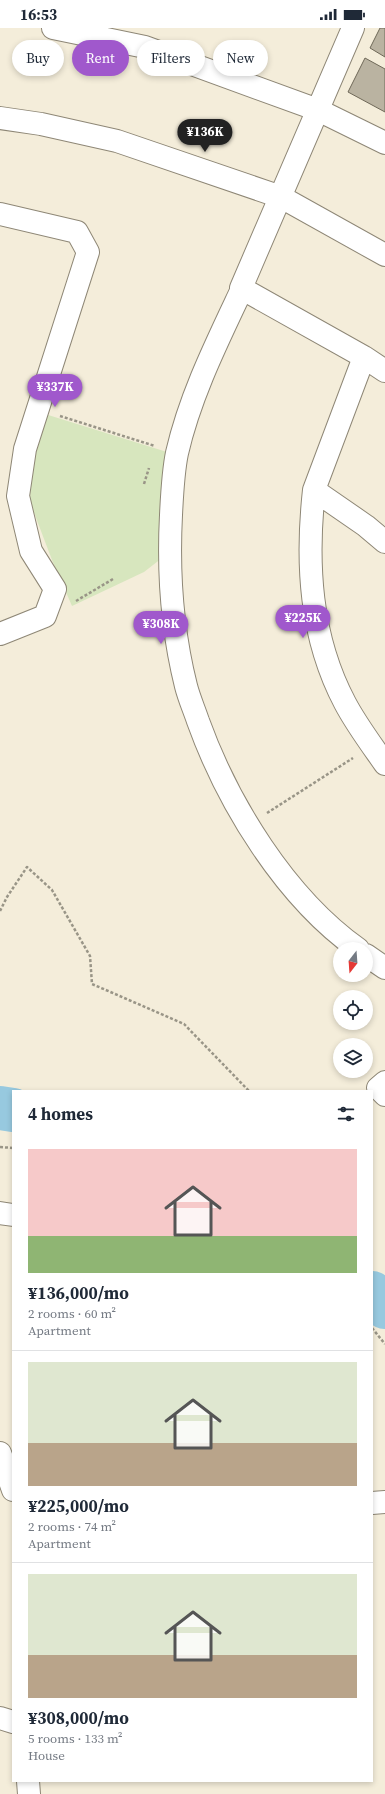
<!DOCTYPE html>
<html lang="en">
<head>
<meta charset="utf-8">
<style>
	:root { --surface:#fff; --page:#f6f6f7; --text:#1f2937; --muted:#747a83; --line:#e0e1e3; --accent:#a058cc }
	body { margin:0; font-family:"Source Serif 4",serif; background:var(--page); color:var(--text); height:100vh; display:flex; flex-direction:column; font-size:15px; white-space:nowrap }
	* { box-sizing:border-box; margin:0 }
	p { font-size:13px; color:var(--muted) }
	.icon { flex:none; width:22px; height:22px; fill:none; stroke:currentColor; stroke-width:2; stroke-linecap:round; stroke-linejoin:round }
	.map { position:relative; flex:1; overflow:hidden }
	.panel { position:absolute; left:12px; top:1062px; width:361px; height:692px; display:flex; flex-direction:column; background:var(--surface); border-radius:0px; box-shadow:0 2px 6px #0003 }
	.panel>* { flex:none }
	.banner { position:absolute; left:12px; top:12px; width:361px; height:36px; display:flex; gap:8px }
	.needle { width:26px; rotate:197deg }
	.fabs { position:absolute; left:333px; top:914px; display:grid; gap:8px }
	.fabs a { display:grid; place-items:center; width:40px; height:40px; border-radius:50%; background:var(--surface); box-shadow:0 2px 6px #0003; font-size:20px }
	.price { position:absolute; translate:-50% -34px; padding:0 9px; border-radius:14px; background:var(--accent); color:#fff; font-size:13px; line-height:26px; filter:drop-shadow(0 1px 2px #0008) }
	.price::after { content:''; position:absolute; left:50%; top:24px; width:12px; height:9px; margin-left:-6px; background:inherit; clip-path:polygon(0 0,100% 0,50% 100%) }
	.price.current { background:#222; color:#fff }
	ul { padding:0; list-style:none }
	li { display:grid; align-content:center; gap:8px; height:212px; padding:0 16px }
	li+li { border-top:1px solid var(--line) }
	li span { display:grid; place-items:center; height:124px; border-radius:0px; color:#555 }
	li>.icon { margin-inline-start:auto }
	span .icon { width:72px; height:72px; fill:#fffc; stroke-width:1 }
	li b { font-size:17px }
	h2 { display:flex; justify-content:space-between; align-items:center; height:48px; padding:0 16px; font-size:17px }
	.tag { padding:0 14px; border-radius:18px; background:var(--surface); box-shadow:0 2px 6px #0003; font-size:14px; line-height:36px }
	.tag.current { background:var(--accent); color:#fff }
	.status { display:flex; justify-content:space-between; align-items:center; height:28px; padding:0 20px; background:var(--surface); direction:ltr }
	.status svg { height:11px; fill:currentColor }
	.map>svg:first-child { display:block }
	.green { fill:#d7e6be }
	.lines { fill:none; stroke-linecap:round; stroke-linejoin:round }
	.river { stroke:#97c9df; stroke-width:44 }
	.building { fill:#bab3a1; stroke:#6e6858 }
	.minor-casing { stroke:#8e8776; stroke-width:24 }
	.path { stroke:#999587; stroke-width:2.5; stroke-dasharray:3 2; stroke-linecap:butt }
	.minor { stroke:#fff; stroke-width:22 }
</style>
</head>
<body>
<div class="status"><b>16:53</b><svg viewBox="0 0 49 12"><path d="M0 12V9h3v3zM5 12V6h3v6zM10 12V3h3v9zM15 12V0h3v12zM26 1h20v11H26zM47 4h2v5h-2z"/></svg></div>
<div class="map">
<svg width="385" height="1766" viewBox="0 0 385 1766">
	<rect width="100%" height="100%" fill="#f4edda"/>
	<path class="green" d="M 45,386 L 167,424 L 162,530 L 144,544 L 72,578 L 52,532 L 30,474 L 31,440 Z"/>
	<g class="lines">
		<path class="river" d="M 0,1080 L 13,1082
			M 372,1265 L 385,1279"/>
	</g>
	<path class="building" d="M 380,0 L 385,0 L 385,29 L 370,20 Z
		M 365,30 L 385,41 L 385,84 L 348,64 Z"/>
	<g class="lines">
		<defs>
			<path id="minor" d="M 53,0 L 145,19 L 318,82 L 385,115
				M 353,0 L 241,260 L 364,329 L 314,462 L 366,498 L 385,514
				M 0,90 L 41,96 L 117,113 L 281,169 L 385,227
				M 0,186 L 77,204 L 88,224 L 25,421 L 18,468 L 31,523 L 55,561 L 45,588 L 0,606
				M 242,261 C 217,314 190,368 177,425 C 173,444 172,467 171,487 C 168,544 172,602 186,658 C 189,670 194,681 198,693 C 228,776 285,869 358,921
				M 364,329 L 385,343
				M 314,462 C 306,535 310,609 345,675 C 356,696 371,716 385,736
				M 366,927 L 385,940
				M 385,1054 L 378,1060 L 385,1067
				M 0,1185 L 13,1187
				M 0,1425 L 13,1462
				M 372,1475 L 385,1474
				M 0,1690 L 13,1694
				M 28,1753 L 29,1766"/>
		</defs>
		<use href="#minor" class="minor-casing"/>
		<path class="path" d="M 60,388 L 155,418
			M 144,456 L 149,440
			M 76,573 L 113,551
			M 267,785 L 353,730
			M 0,883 L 7,869 L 27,839 L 52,862 L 90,928 L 92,956 L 184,996 L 249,1063
			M 0,1119 L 13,1120
			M 372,1300 L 385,1316"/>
		<use href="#minor" class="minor"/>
	</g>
</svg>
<div class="fabs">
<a><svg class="needle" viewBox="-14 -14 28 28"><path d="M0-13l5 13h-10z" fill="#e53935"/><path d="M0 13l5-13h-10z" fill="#747a83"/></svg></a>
<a><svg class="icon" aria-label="locate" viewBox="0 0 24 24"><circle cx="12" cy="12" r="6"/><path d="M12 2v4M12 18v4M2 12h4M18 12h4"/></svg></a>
<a><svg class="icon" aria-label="layers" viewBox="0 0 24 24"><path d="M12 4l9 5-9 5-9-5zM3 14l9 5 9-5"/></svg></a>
</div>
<b class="price current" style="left:205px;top:125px">¥136K</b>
<b class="price" style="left:55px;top:380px">¥337K</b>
<b class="price" style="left:303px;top:611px">¥225K</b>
<b class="price" style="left:161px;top:617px">¥308K</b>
<div class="banner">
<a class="tag">Buy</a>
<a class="tag current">Rent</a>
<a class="tag">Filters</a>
<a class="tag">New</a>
</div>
<section class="panel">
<h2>4 homes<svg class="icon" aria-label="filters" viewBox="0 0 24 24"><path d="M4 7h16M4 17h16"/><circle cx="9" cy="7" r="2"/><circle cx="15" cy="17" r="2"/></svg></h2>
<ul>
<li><span style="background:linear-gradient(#f6c9c9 70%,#8fb573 0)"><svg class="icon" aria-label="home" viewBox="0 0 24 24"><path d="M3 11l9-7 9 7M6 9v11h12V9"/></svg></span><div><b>¥136,000/mo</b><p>2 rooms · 60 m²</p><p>Apartment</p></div></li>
<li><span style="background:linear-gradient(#dfe7d0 65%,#b9a48a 0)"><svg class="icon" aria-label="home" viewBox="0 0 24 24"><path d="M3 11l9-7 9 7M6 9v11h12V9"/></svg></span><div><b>¥225,000/mo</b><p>2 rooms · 74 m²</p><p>Apartment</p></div></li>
<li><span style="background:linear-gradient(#dfe7d0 65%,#b9a48a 0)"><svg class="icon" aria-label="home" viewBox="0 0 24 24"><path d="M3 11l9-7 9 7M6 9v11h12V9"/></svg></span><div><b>¥308,000/mo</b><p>5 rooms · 133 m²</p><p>House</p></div></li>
</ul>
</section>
</div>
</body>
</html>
